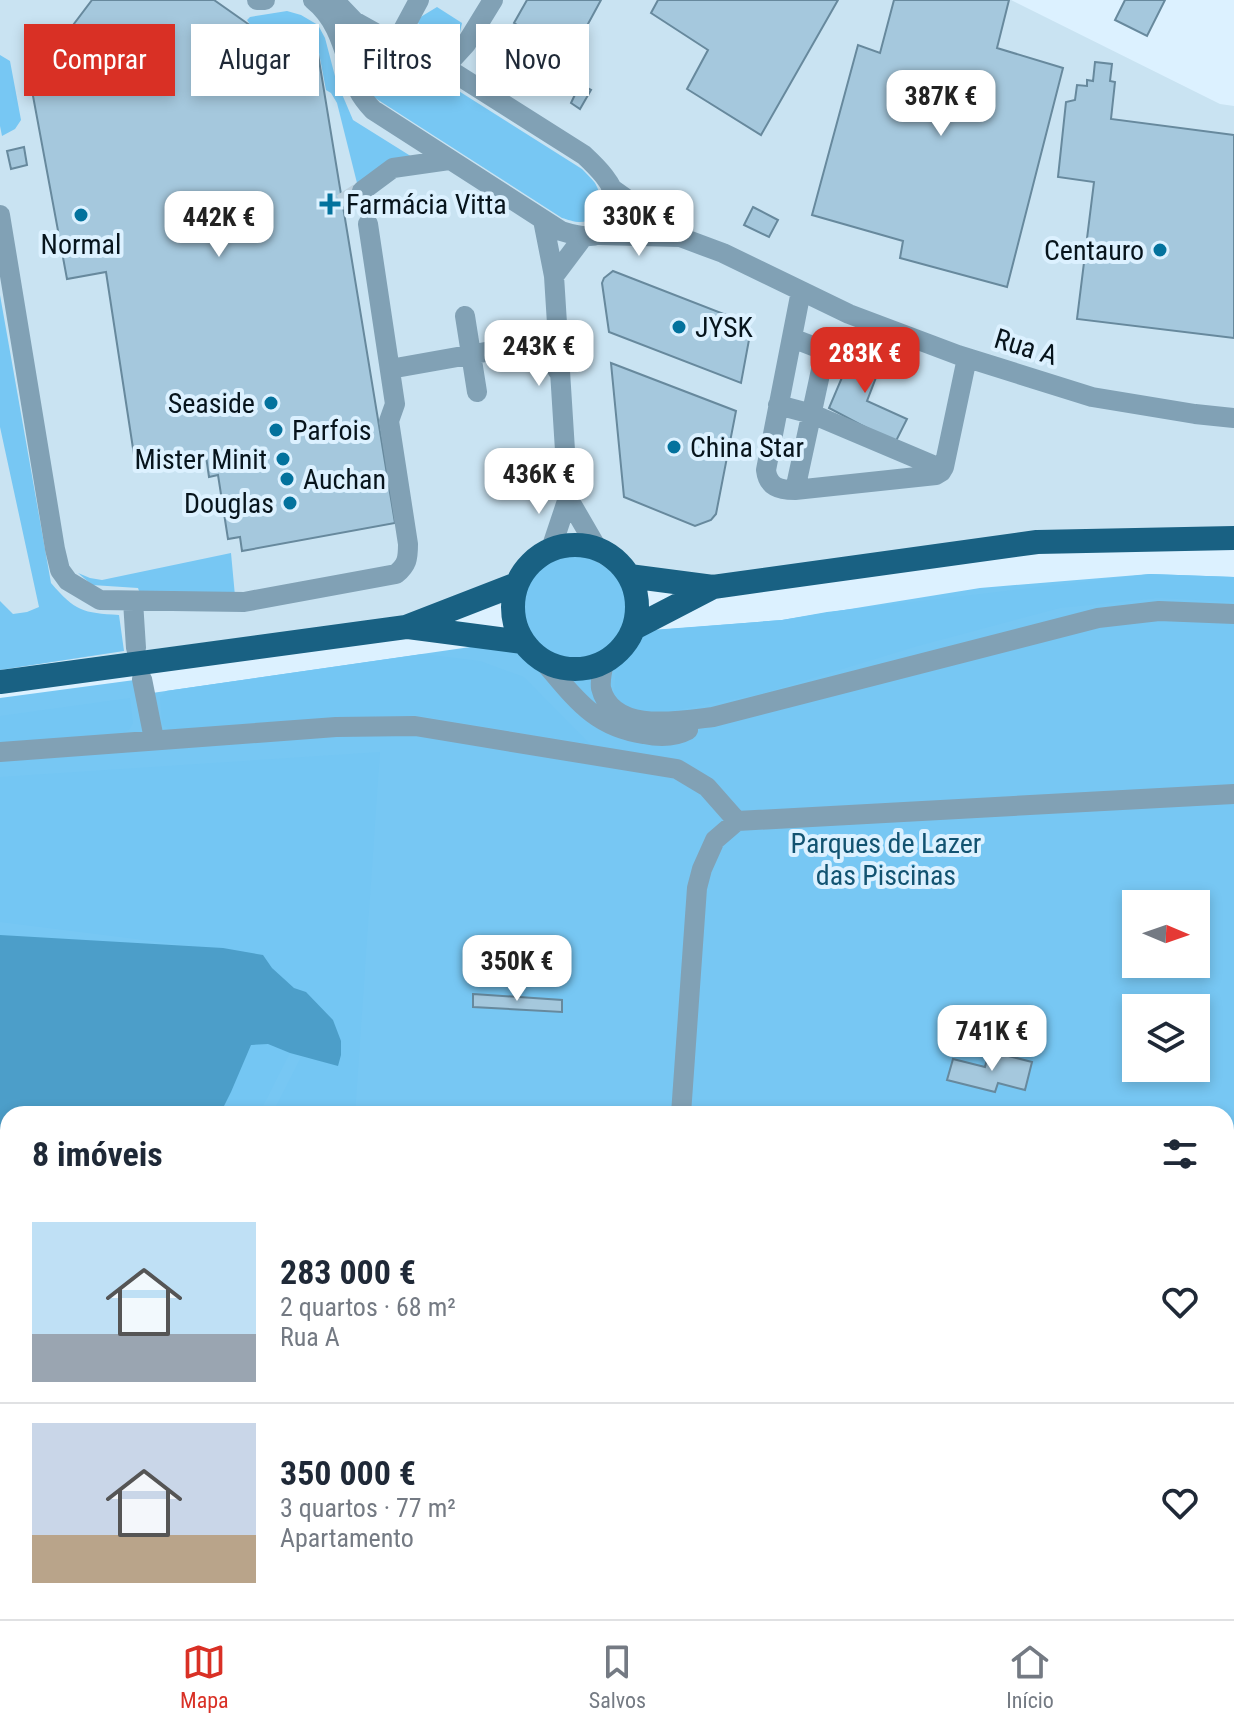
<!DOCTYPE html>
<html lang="pt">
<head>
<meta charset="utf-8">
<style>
	:root { --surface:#fff; --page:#f2f2f3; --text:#1f2937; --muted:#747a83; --line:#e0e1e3; --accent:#d93025 }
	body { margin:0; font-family:"Roboto Condensed",sans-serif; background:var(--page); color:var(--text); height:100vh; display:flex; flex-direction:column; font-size:30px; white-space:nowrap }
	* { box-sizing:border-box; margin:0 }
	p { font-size:26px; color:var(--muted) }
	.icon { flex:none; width:44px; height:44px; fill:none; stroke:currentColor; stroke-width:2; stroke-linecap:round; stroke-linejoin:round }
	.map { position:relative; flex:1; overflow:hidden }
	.side { position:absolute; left:0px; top:1106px; width:1234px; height:514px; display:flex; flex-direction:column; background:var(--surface); border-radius:24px 24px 0 0; box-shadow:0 4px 12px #0003 }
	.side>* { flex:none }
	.hud { position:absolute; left:24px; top:24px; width:800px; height:72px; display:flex; gap:16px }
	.needle { width:52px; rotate:92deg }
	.fabs { position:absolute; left:1122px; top:890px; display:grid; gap:16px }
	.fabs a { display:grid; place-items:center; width:88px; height:88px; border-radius:0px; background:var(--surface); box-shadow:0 4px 12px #0003; font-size:40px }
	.price { position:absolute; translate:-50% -68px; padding:0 18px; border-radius:16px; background:#fff; color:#222; font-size:26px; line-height:52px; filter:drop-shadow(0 2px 4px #0008) }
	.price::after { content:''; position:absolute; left:50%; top:48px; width:24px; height:18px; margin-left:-12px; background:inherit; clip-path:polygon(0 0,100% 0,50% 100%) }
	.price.selected { background:var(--accent); color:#fff }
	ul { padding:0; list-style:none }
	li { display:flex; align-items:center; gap:24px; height:200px; padding:0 32px }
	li+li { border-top:2px solid var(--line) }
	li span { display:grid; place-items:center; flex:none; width:224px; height:160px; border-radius:0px; color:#555 }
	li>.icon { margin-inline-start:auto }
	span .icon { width:96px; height:96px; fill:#fffc; stroke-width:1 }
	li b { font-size:34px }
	h2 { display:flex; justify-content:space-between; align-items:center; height:96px; padding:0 32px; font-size:34px }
	.chip { padding:0 28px; border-radius:0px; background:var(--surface); box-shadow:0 4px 12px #0003; font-size:28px; line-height:72px }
	.chip.selected { background:var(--accent); color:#fff }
	.tab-bar { display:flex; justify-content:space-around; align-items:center; height:112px; border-top:2px solid var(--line); background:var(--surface); font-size:22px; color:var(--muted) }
	.tab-bar a { display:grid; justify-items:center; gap:4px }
	.tab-bar .selected { color:var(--accent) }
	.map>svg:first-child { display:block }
	.built { fill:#c9e3f2 }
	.green { fill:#77c7f3; fill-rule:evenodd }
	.forest { fill:#74c6f3 }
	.water { fill:#4c9ec9 }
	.building { fill:#a5c8dd; stroke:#67899d; stroke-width:2 }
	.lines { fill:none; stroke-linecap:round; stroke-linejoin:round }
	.minor-tunnel { stroke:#bcd0dd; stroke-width:20; stroke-dasharray:20 10; stroke-linecap:butt }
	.minor { stroke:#81a1b5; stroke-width:20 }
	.major { stroke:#196183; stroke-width:24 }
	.poi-dot { fill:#03729d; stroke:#dcf1ff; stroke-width:3 }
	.labels { text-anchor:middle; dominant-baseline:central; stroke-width:8; stroke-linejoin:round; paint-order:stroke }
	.poi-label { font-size:28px; fill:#07141c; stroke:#dcf1ff; text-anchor:start }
	.street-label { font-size:28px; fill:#07141c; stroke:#dcf1ff }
	.park-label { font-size:28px; fill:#125371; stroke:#dcf1ff }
</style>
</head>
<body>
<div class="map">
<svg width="1234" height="1619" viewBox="0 0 1234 1619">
	<rect width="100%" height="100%" fill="#dcf1ff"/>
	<path class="built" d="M 0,0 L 1011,0 L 1220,104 L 1234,106 L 1234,534 L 1002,540 L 0,669 Z
		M 716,1612 L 1175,1612 L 1175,1619 L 714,1619 Z"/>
	<path class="green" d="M 437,7 L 462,23 L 457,46 L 414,21 Z
		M 287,11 L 301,15 L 318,25 L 325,38 L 336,80 L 353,120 L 417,160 L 358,187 L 337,103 L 331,93 L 326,90 L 319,53 L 301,41 L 267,46 L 253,38 L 251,26 L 247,20 L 250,17 Z
		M 381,50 L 397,52 L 582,169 C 586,173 591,178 595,183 C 603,196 604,216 587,221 C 579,224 569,220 562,218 L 372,96 C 361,77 357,60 381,50 Z
		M 0,55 L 10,61 L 21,120 L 15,129 L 2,136 L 0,126 Z
		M 0,295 L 51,583 C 75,611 83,613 119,615 L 124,651 L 0,670 L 0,601 L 13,614 L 27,612 L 39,607 L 0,427 Z
		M 231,553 L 235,596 L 140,594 L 138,588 L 92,585 L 78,573 L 90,578 L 102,580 Z
		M 580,555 C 607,563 631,582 626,615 C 625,621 621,627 620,633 L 782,620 L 980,588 L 1150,574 L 1234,577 L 1234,1427 L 1226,1427 L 1226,1114 L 8,1114 L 8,1612 L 704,1612 L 702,1619 L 0,1619 L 0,698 L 142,679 L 145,694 L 532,638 C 510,594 530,558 580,555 ZM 1136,904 L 1196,904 L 1196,964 L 1136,964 ZM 1136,1008 L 1196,1008 L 1196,1068 L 1136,1068 Z
		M 1231,1488 L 1234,1489 L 1234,1600 L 1227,1619 L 1181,1619 L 1181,1612 L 1226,1612 L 1226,1537 L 1231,1527 Z"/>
	<path class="forest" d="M 1150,574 L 1234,577 L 1234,602 L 1159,598 L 1060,608 L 918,646 L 760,694 L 662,713 L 626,709 L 614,693 L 616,667 L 638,640 L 652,630 L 782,620 L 827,612 Z
		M 423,654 L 480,661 L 524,677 L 590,744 L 415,715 L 305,726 L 175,734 L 162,724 L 160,698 L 166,691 Z
		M 130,698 L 133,723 L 130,729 L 123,733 L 123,738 L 0,746 L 0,716 Z
		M 380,752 L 355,1114 L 272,1114 L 301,1057 L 313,1060 L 341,1041 L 333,1020 L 306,992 L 294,988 L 272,968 L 263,955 L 0,922 L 0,777 Z
		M 268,1044 L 290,1053 L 259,1114 L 220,1114 L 231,1092 L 251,1045 Z
		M 444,1612 L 622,1612 L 620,1619 L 461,1619 Z"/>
	<path class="water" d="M 0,935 L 223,948 L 263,955 L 272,968 L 294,988 L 306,992 L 333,1020 L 341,1041 L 341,1055 L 338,1066 L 290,1053 L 268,1044 L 251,1045 L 231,1092 L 220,1114 L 8,1114 L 8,1392 L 0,1400 Z
		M 88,1612 L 107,1612 L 110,1615 L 115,1617 L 121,1612 L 198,1612 L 202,1619 L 88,1619 Z"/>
	<path class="building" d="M 92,0 L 214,0 L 251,26 L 257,60 L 272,59 L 271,47 L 304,44 L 318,54 L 395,523 L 242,551 L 240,537 L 228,539 L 218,475 L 209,477 L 206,456 L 136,468 L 106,272 L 67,279 L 28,69 L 64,61 L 52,53 Z
		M 527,0 L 601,0 L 570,57 L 514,23 Z
		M 658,0 L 838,0 L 761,135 L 687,89 L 708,50 L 651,13 Z
		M 894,0 L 1009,0 L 997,48 L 1063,68 L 1007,287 L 900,258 L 903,241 L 812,215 L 858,45 L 880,53 Z
		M 1125,0 L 1165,0 L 1147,36 L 1115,20 Z
		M 1095,62 L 1112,64 L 1110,81 L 1115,82 L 1111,119 L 1234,135 L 1234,338 L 1077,319 L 1094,182 L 1058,177 L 1066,102 L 1075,100 L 1077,85 L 1087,86 L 1087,80 L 1093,81 Z
		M 580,84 L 591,90 L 580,109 L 571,103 Z
		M 24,147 L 27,165 L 11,169 L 7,151 Z
		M 753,207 L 778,220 L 769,237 L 744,225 Z
		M 613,271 L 747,323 L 751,329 L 741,383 L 609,332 L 602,283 L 604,278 Z
		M 857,342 L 885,354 L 867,401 L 907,419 L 895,443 L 829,408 Z
		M 611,363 L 736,411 L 716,514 L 711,520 L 695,526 L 624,497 Z
		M 473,994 L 562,1000 L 562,1012 L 473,1007 Z
		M 989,1051 L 1032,1062 L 1025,1090 L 998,1083 L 995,1092 L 947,1080 L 953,1059 L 985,1067 Z
		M 980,1612 L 1088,1612 L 1089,1616 L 1055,1619 L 981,1619 Z"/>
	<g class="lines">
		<path class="minor-tunnel" d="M 342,204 L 362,191"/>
		<path class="minor" d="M 257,0 L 265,0
			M 313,0 C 337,19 343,47 352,74
			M 334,0 L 354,21 L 388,40
			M 388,40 L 412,47 L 445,67 L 584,155 C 598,168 613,183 617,202 C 619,209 616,215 613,221 C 602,242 580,237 561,231 L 373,110 C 346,82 344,49 388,40 Z
			M 397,41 L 419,0
			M 445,67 L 466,44 L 493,0
			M 611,188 L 680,237 L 723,253 L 849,314 L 958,355 L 1092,397 L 1195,414 L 1234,418
			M 362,191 L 393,168 L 449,160
			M 0,215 L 55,549 L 60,570 L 68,581 L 100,600 L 244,602 L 396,574 C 407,565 408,559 408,544 L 389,421 L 395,404 L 368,224
			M 543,220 L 554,276 L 568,498 L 551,549
			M 599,235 L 680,237
			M 554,276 L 584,236
			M 801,291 L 766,470 C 768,487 779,490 795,490 L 936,475 L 941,472 L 944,467 L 967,358
			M 465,316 L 477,392
			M 792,338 L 823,350 L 824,356 L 795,490
			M 390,369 L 514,347 C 538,346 548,354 560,374
			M 778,405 L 812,414 L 942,469
			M 568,498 L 597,548
			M 133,601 L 136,648
			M 544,662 C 575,698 594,727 644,734 C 658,737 675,737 688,730
			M 604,663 C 602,671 600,680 601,688 C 612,734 679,721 713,717 L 1098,618 L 1159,611 L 1234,614
			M 142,679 L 154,739
			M 0,752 L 336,727 L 415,726 L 677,769 L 707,787 L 737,821 L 1234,794
			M 681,1114 L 697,888 L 702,869 L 715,840 L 737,821
			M 638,1619 L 640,1612"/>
		<path class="major" d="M513 607a62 62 0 1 1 124 0a62 62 0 1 1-124 0Z
			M 629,576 L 713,587 L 1037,542 L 1234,538
			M 408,627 L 523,642
			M 634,628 L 713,587
			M 0,682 L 406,627 L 517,584"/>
	</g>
	<g class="poi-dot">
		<path d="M326 192h8v8h8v8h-8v8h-8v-8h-8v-8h8z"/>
		<circle cx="81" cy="215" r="8"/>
		<circle cx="1160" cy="250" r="8"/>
		<circle cx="679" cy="327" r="8"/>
		<circle cx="271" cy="403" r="8"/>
		<circle cx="276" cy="430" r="8"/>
		<circle cx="674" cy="447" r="8"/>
		<circle cx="283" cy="459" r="8"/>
		<circle cx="287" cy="479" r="8"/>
		<circle cx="290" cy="503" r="8"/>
	</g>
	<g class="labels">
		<g class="poi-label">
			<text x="346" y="204">Farmácia Vitta</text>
			<text x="81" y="244" text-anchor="middle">Normal</text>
			<text x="1144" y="250" text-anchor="end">Centauro</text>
			<text x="695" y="327">JYSK</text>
			<text x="255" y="403" text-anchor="end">Seaside</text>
			<text x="292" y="430">Parfois</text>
			<text x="690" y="447">China Star</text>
			<text x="267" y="459" text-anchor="end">Mister Minit</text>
			<text x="303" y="479">Auchan</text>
			<text x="274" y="503" text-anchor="end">Douglas</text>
		</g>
		<g class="street-label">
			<text transform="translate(1026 347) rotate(17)">Rua A</text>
		</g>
		<g class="park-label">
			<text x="886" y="843">Parques de Lazer<tspan x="886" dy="32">das Piscinas</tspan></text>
		</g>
	</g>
</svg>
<div class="fabs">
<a><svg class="needle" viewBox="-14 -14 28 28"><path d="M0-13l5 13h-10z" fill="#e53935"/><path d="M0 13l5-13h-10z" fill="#747a83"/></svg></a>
<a><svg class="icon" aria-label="layers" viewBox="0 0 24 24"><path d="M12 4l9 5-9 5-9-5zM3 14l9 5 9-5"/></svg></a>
</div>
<b class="price" style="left:941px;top:138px">387K €</b>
<b class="price" style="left:639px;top:258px">330K €</b>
<b class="price" style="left:219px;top:259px">442K €</b>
<b class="price" style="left:539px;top:388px">243K €</b>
<b class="price selected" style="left:865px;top:395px">283K €</b>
<b class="price" style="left:539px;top:516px">436K €</b>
<b class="price" style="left:517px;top:1003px">350K €</b>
<b class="price" style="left:992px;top:1073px">741K €</b>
<div class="hud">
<a class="chip selected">Comprar</a>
<a class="chip">Alugar</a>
<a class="chip">Filtros</a>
<a class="chip">Novo</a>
</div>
<section class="side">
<h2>8 imóveis<svg class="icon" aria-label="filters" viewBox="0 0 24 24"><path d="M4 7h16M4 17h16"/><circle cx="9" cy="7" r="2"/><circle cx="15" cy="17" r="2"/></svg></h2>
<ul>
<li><span style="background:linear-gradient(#bfe0f5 70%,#9aa5b1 0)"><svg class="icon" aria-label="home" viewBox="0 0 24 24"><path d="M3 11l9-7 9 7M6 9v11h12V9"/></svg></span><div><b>283 000 €</b><p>2 quartos · 68 m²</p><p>Rua A</p></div><svg class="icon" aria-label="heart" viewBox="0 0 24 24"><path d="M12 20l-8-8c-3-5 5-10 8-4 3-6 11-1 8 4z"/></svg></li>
<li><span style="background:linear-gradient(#c9d6e8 70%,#b9a48a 0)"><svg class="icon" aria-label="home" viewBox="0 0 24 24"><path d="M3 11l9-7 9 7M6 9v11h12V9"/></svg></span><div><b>350 000 €</b><p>3 quartos · 77 m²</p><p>Apartamento</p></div><svg class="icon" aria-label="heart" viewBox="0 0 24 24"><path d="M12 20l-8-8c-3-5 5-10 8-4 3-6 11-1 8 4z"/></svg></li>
</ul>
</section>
</div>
<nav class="tab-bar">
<a class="selected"><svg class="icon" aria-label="map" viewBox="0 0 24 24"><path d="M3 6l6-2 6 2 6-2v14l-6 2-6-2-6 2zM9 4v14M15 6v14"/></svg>Mapa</a>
<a><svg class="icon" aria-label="saved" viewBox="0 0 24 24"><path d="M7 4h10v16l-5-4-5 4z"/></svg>Salvos</a>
<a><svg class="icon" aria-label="home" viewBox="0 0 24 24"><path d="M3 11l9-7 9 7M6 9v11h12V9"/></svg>Início</a>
</nav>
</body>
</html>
